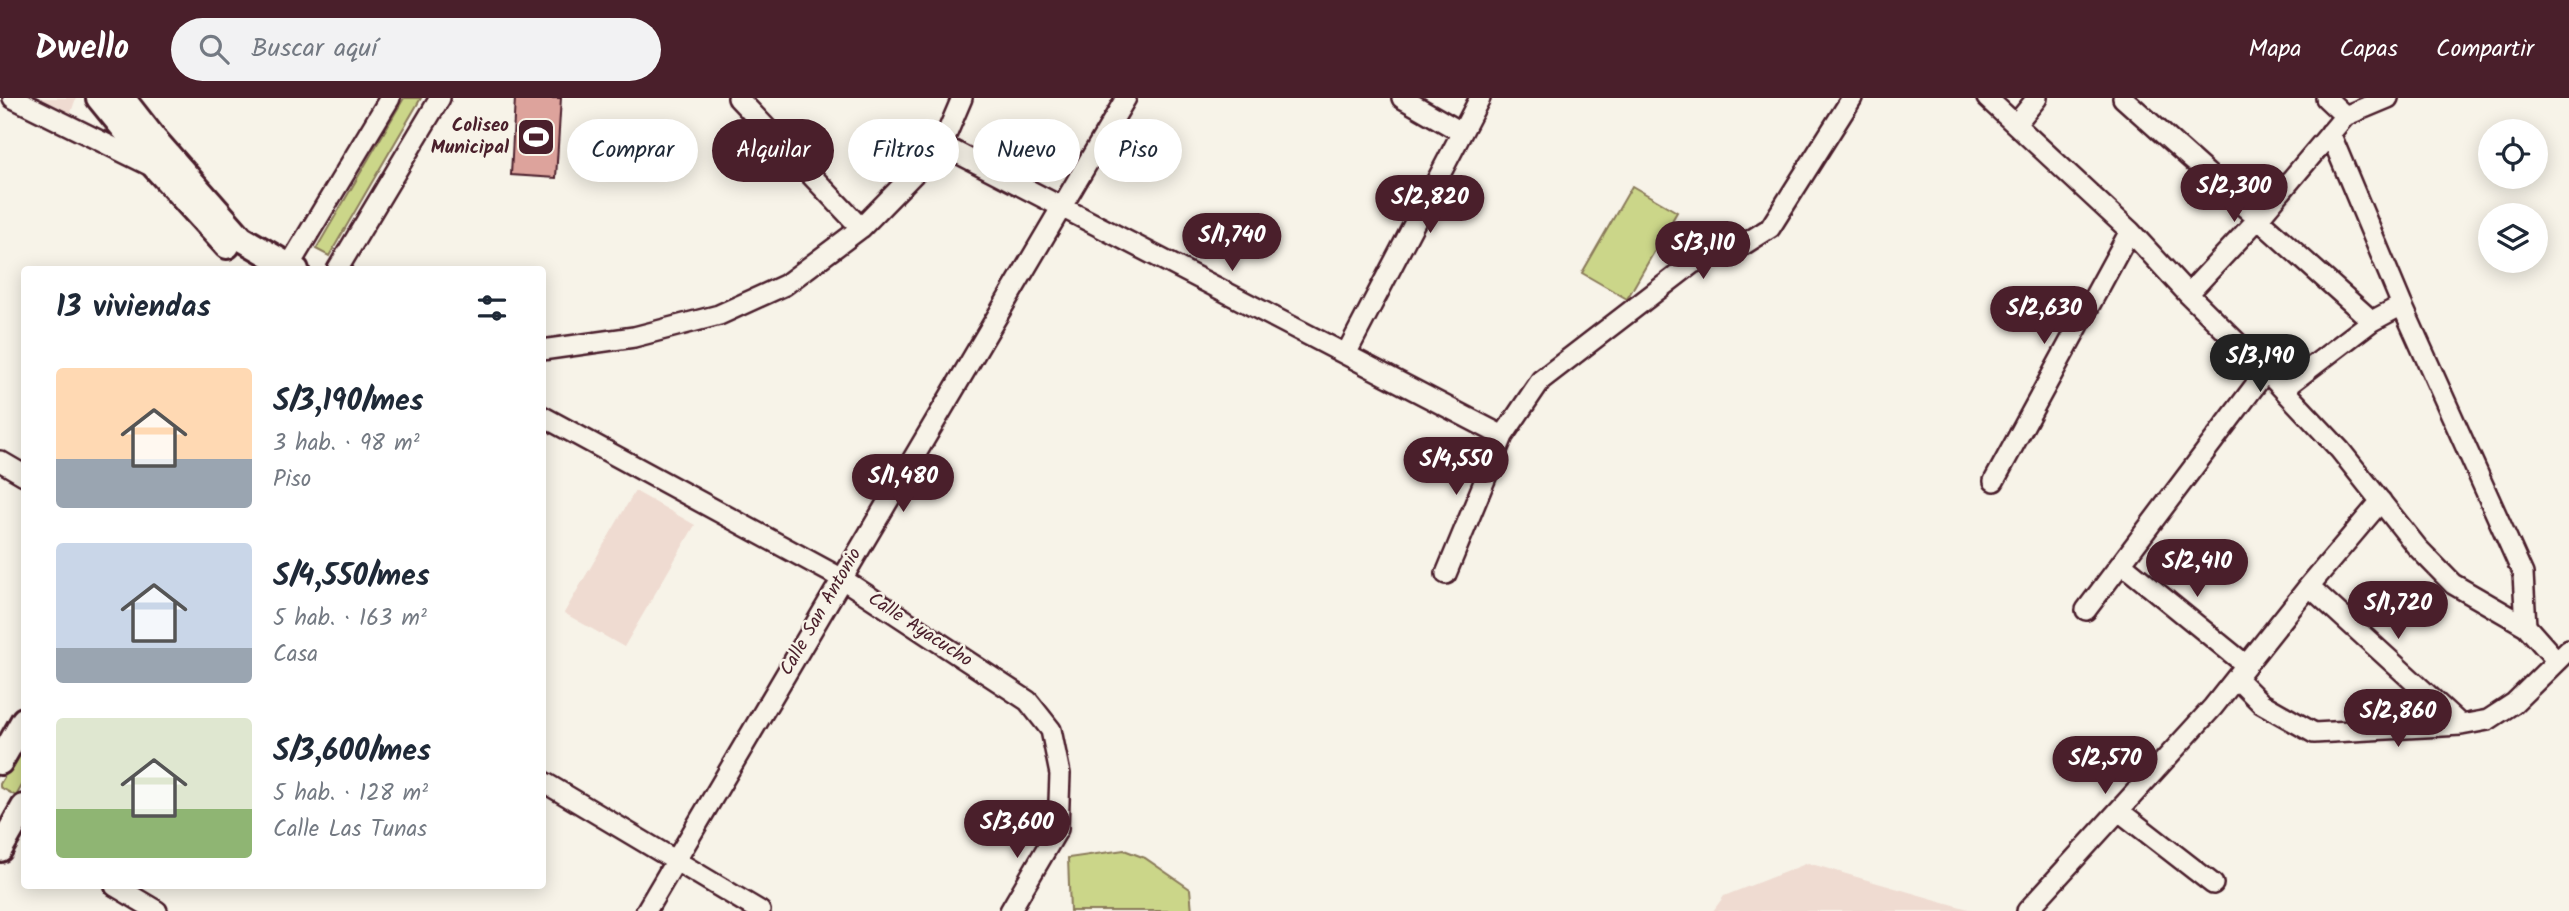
<!DOCTYPE html>
<html lang="es">
<head>
<meta charset="utf-8">
<style>
	:root { --surface:#fff; --page:#f2f2f3; --text:#1f2937; --muted:#747a83; --accent:#4a1f2b }
	body { margin:0; font-family:Kalam,sans-serif; background:var(--page); color:var(--text); height:100vh; display:flex; flex-direction:column; font-size:26px; white-space:nowrap }
	* { box-sizing:border-box; margin:0 }
	p { font-size:23px; color:var(--muted) }
	.icon { flex:none; width:38px; height:38px; fill:none; stroke:currentColor; stroke-width:2; stroke-linecap:round; stroke-linejoin:round }
	.map { position:relative; flex:1; overflow:hidden }
	.side { position:absolute; left:21px; top:168px; width:525px; height:623px; display:flex; flex-direction:column; background:var(--surface); border-radius:7px; box-shadow:0 4px 18px #0003 }
	.side>* { flex:none }
	.banner { position:absolute; left:567px; top:21px; width:665px; height:63px; display:flex; gap:14px }
	.controls { position:absolute; left:2478px; top:21px; display:grid; gap:14px }
	.controls a { display:grid; place-items:center; width:70px; height:70px; border-radius:50%; background:var(--surface); box-shadow:0 4px 18px #0003; font-size:35px }
	.price { position:absolute; translate:-50% -60px; padding:0 16px; border-radius:24px; background:var(--accent); color:#fff; font-size:23px; line-height:46px; filter:drop-shadow(0 2px 4px #0008) }
	.price::after { content:''; position:absolute; left:50%; top:42px; width:21px; height:16px; margin-left:-10px; background:inherit; clip-path:polygon(0 0,100% 0,50% 100%) }
	.price.on { background:#222; color:#fff }
	ul { padding:0; list-style:none }
	li { display:flex; align-items:center; gap:21px; height:175px; padding:0 35px }
	li span { display:grid; place-items:center; flex:none; width:196px; height:140px; border-radius:7px; color:#555 }
	li>.icon { margin-inline-start:auto }
	span .icon { width:84px; height:84px; fill:#fffc; stroke-width:1 }
	li b { font-size:30px }
	h2 { display:flex; justify-content:space-between; align-items:center; height:84px; padding:0 35px; font-size:30px }
	.chip { padding:0 24px; border-radius:32px; background:var(--surface); box-shadow:0 4px 18px #0003; font-size:24px; line-height:63px }
	.chip.on { background:var(--accent); color:#fff }
	header { display:flex; align-items:center; gap:42px; box-sizing:border-box; height:98px; padding:0 35px; background:var(--accent); color:#fff }
	header strong { font-size:33px }
	nav { display:flex; gap:38px; margin-inline-start:auto; font-size:24px }
	.search { width:490px; height:63px; background:var(--page); display:flex; align-items:center; gap:18px; box-sizing:border-box; padding:0 24px; border-radius:38px; color:var(--muted); font-size:26px }
	.map>svg:first-child { display:block }
	.built { fill:#efdbd1 }
	.green { fill:#cbd689; stroke:#8a7a5a; stroke-width:2 }
	.building { fill:#dda39c; stroke:#4a1f2b; stroke-width:2 }
	.lines { fill:none; stroke-linecap:round; stroke-linejoin:round }
	.minor-casing { stroke:#4a1f2b; stroke-width:24 }
	.major-casing { stroke:#4a1f2b; stroke-width:30 }
	.minor { stroke:#f7f3e8; stroke-width:19 }
	.major { stroke:#f7f3e8; stroke-width:24 }
	.labels { text-anchor:middle; dominant-baseline:central; stroke-width:5; stroke-linejoin:round; paint-order:stroke }
	.poi-label { font-size:19px; font-weight:bold; fill:#4a1f2b; stroke:#f7f3e8; text-anchor:end }
	.street-label { font-size:19px; fill:#4a1f2b; stroke:#f7f3e8 }
</style>
</head>
<body>
<header>
<strong>Dwello</strong>
<div class="search"><svg class="icon" aria-label="search" viewBox="0 0 24 24"><circle cx="10" cy="10" r="6"/><path d="M15 15l6 6"/></svg>Buscar aquí</div>
<nav><a>Mapa</a><a>Capas</a><a>Compartir</a></nav>
</header>
<div class="map">
<svg width="2569" height="813" viewBox="0 0 2569 813">
	<rect width="100%" height="100%" fill="#f7f3e8"/>
	<filter id="ink" filterUnits="userSpaceOnUse"><feTurbulence type="fractalNoise" baseFrequency=".0143" numOctaves="2"/><feDisplacementMap in="SourceGraphic" scale="14" xChannelSelector="R" yChannelSelector="G"/><feConvolveMatrix kernelMatrix="1 2 1 2 8 2 1 2 1" color-interpolation-filters="sRGB"/></filter>
	<g filter="url(#ink)">
		<path class="built" d="M 32,0 L 76,0 L 69,20 Z
			M 635,393 L 695,427 L 624,549 L 564,515 Z
			M 1808,765 L 1975,813 L 1713,813 L 1724,798 Z"/>
		<path class="green" d="M 404,0 L 421,0 L 329,158 L 316,151 Z
			M 1632,88 L 1677,114 L 1627,201 L 1582,175 Z
			M 24,645 L 24,684 L 16,698 L 0,689 L 0,686 Z
			M 1124,752 L 1145,760 L 1190,791 L 1192,813 L 1070,813 L 1068,760 Z"/>
		<path class="building" d="M 515,0 L 561,0 L 556,80 L 511,77 Z"/>
		<g class="lines">
			<defs>
				<path id="minor" d="M 13,0 L 153,69
					M 738,0 L 861,130
					M 1402,0 L 1461,34
					M 1987,0 L 2130,133 L 2188,196 L 2266,273 L 2340,352 L 2417,449 L 2453,486 L 2526,528 L 2557,563
					M 2123,0 L 2372,223
					M 2326,0 L 2345,18
					M 2016,26 L 2037,0
					M 2330,35 L 2402,207 L 2523,476 L 2526,528
					M 942,47 L 1503,338
					M 289,168 L 390,0
					M 337,172 L 440,0
					M 2188,196 L 2258,121 L 2345,18 L 2388,0
					M 542,252 L 634,239 L 719,217 L 785,187 L 861,130 L 942,47 L 962,0
					M 1346,256 L 1480,0
					M 2283,291 L 2372,223 L 2402,207
					M 542,318 L 841,480 L 1028,603 L 1051,632 L 1060,676 L 1058,731 L 1010,813
					M 0,363 L 24,377
					M 1994,383 L 2130,133
					M 2122,466 L 2246,567
					M 1446,476 L 1503,338 L 1541,282 L 1693,165 L 1743,147 L 1770,130 L 1852,0
					M 2309,488 L 2461,627
					M 2086,512 L 2266,273
					M 2236,580 L 2261,605 L 2314,635 L 2461,627 L 2488,622 L 2514,605 L 2569,551
					M 542,683 L 760,813
					M 2119,713 L 2213,786
					M 115,788 L 157,813
					M 646,813 L 1126,0
					M 2027,813 L 2213,609 L 2309,488 L 2381,403"/>
				<path id="major" d="M 99,0 L 156,70 L 227,148
					M 122,0 L 154,41 L 241,140 L 296,172
					M 0,664 L 24,622
					M 0,751 L 24,709"/>
			</defs>
			<use href="#minor" class="minor-casing"/>
			<use href="#major" class="major-casing"/>
			<use href="#minor" class="minor"/>
			<use href="#major" class="major"/>
		</g>
	</g>
	<defs>
		<symbol id="stadium-square" viewBox="-11 -11 22 22"><rect x="-9" y="-9" width="18" height="18" rx="4" fill="#4a1f2b" stroke="#f7f3e8"/><path d="M0-5a6.5 5 0 1 0 0 10a6.5 5 0 1 0 0-10ZM-3.5-1.8h7v3.6h-7Z" fill="#fff"/></symbol>
	</defs>
	<g fill-rule="evenodd">
		<use href="#stadium-square" x="514" y="17" width="44" height="44"/>
	</g>
	<g class="labels">
		<g class="poi-label">
			<text x="509" y="28">Coliseo<tspan x="509" dy="22">Municipal</tspan></text>
		</g>
		<g class="street-label">
			<text transform="translate(821 514) rotate(-60)">Calle San Antonio</text>
			<text transform="translate(920 532) rotate(33)">Calle Ayacucho</text>
		</g>
	</g>
</svg>
<div class="controls">
<a><svg class="icon" aria-label="locate" viewBox="0 0 24 24"><circle cx="12" cy="12" r="6"/><path d="M12 2v4M12 18v4M2 12h4M18 12h4"/></svg></a>
<a><svg class="icon" aria-label="layers" viewBox="0 0 24 24"><path d="M12 4l9 5-9 5-9-5zM3 14l9 5 9-5"/></svg></a>
</div>
<b class="price" style="left:2234px;top:126px">S/2,300</b>
<b class="price" style="left:1430px;top:137px">S/2,820</b>
<b class="price" style="left:1232px;top:175px">S/1,740</b>
<b class="price" style="left:1703px;top:183px">S/3,110</b>
<b class="price" style="left:2044px;top:248px">S/2,630</b>
<b class="price on" style="left:2260px;top:296px">S/3,190</b>
<b class="price" style="left:1456px;top:399px">S/4,550</b>
<b class="price" style="left:903px;top:416px">S/1,480</b>
<b class="price" style="left:2197px;top:501px">S/2,410</b>
<b class="price" style="left:2398px;top:543px">S/1,720</b>
<b class="price" style="left:2398px;top:651px">S/2,860</b>
<b class="price" style="left:2105px;top:698px">S/2,570</b>
<b class="price" style="left:1017px;top:762px">S/3,600</b>
<div class="banner">
<a class="chip">Comprar</a>
<a class="chip on">Alquilar</a>
<a class="chip">Filtros</a>
<a class="chip">Nuevo</a>
<a class="chip">Piso</a>
</div>
<section class="side">
<h2>13 viviendas<svg class="icon" aria-label="filters" viewBox="0 0 24 24"><path d="M4 7h16M4 17h16"/><circle cx="9" cy="7" r="2"/><circle cx="15" cy="17" r="2"/></svg></h2>
<ul>
<li><span style="background:linear-gradient(#ffd9b3 65%,#9aa5b1 0)"><svg class="icon" aria-label="home" viewBox="0 0 24 24"><path d="M3 11l9-7 9 7M6 9v11h12V9"/></svg></span><div><b>S/3,190/mes</b><p>3 hab. · 98 m²</p><p>Piso</p></div></li>
<li><span style="background:linear-gradient(#c9d6e8 75%,#9aa5b1 0)"><svg class="icon" aria-label="home" viewBox="0 0 24 24"><path d="M3 11l9-7 9 7M6 9v11h12V9"/></svg></span><div><b>S/4,550/mes</b><p>5 hab. · 163 m²</p><p>Casa</p></div></li>
<li><span style="background:linear-gradient(#dfe7d0 65%,#8fb573 0)"><svg class="icon" aria-label="home" viewBox="0 0 24 24"><path d="M3 11l9-7 9 7M6 9v11h12V9"/></svg></span><div><b>S/3,600/mes</b><p>5 hab. · 128 m²</p><p>Calle Las Tunas</p></div></li>
</ul>
</section>
</div>
</body>
</html>
